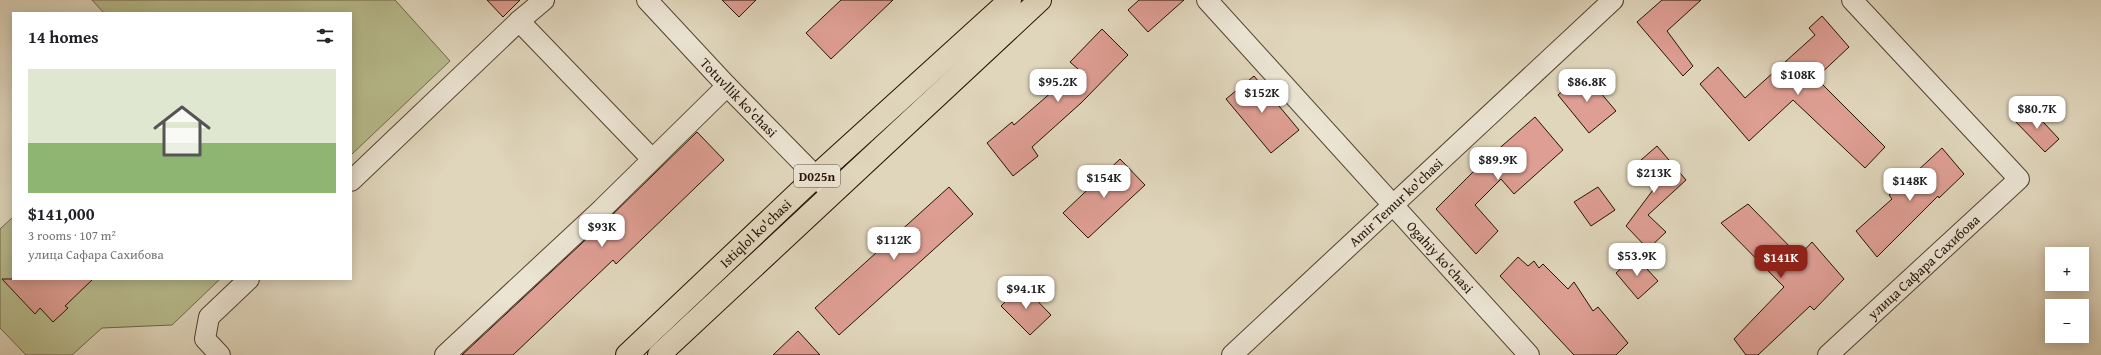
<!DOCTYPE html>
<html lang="en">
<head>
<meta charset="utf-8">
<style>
	:root { --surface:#fff; --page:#f2f2f2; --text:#202124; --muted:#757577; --line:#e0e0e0; --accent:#8f2418 }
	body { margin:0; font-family:"Gentium Book Plus",serif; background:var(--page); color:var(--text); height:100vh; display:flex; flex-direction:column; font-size:15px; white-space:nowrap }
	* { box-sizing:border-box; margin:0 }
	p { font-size:13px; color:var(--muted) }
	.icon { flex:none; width:22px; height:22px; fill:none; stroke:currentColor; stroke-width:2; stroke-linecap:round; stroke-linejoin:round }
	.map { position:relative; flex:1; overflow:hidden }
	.sheet { position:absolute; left:12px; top:12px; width:340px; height:268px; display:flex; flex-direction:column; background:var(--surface); border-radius:0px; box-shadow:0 2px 10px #0003 }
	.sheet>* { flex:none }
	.buttons { position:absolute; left:2045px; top:247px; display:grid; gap:8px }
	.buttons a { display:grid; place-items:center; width:44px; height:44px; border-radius:0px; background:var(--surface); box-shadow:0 2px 10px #0003; font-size:20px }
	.price { position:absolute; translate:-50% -34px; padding:0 9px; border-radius:8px; background:#fff; color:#222; font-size:13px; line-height:26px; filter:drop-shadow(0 1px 2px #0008) }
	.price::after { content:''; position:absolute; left:50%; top:24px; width:12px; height:9px; margin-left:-6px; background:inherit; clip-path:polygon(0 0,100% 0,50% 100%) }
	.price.on { background:var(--accent); color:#fff }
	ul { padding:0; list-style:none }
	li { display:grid; align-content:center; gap:8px; height:212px; padding:0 16px }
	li+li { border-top:1px solid var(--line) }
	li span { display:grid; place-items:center; height:124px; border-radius:0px; color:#555 }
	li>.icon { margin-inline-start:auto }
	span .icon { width:72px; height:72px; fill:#fffc; stroke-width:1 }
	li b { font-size:17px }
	h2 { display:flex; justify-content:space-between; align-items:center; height:48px; padding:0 16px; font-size:17px }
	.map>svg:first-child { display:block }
	.green { fill:#b8bc8d; stroke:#6e6748 }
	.building { fill:#de9e93; stroke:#241203 }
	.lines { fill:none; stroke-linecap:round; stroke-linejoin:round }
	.minor-casing { stroke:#534331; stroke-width:22 }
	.major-casing { stroke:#241203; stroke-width:24 }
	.minor { stroke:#ebe4d3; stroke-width:20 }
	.major { stroke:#e0d6bc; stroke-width:22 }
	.labels { text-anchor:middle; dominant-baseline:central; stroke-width:3.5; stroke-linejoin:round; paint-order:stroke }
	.shield { fill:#ebe4d3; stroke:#605141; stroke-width:1 }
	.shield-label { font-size:13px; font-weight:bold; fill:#241203 }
	.street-label { font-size:14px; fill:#241203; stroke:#ebe4d3 }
</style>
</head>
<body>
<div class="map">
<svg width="2101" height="355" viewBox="0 0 2101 355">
	<rect width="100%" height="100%" fill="#e0d6bc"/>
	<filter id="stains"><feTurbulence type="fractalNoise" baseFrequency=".005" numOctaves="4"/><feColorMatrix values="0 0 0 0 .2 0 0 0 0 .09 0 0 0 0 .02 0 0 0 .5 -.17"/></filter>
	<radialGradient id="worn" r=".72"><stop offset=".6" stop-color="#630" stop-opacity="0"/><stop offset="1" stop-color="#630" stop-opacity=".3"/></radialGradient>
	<path class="green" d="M 92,0 L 395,0 L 450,61 L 351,155 L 351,13 L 104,13 Z
		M 13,217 L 13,279 L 220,279 L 172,325 L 102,328 L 72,355 L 26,355 L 0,328 L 0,229 Z"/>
	<path class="building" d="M 487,0 L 520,0 L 503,17 Z
		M 722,0 L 756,0 L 739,17 Z
		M 841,0 L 893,0 L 831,59 L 806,33 Z
		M 1139,0 L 1184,0 L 1148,32 L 1128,10 Z
		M 1662,0 L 1701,0 L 1667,31 L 1693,66 L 1683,76 L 1637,22 Z
		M 1822,16 L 1849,47 L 1816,78 L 1885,147 L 1865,168 L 1793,100 L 1749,141 L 1700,84 L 1718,67 L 1745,98 L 1815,35 L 1809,28 Z
		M 1102,29 L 1128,55 L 1081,103 L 1032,147 L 1038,156 L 1013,176 L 987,143 L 1012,122 L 1014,125 L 1078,69 L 1070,62 Z
		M 1583,72 L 1616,111 L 1589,133 L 1558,95 Z
		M 1254,76 L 1299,130 L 1271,153 L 1226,99 Z
		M 2029,107 L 2059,139 L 2045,152 L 2015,121 Z
		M 1535,117 L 1563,150 L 1514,194 L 1501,179 L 1475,205 L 1498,231 L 1476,254 L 1436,209 L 1478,167 Z
		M 697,132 L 724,160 L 616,264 L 613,260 L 513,355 L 462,355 L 610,217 Z
		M 1657,146 L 1686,180 L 1648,215 L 1666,232 L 1648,249 L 1626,226 L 1653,190 L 1633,167 Z
		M 1942,148 L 1964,174 L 1939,198 L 1938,196 L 1877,257 L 1856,231 L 1892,199 L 1889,195 L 1917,175 L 1915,173 Z
		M 1120,159 L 1145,185 L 1088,238 L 1063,213 Z
		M 949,187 L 973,214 L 839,335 L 815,308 Z
		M 1598,187 L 1615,210 L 1591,226 L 1574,202 Z
		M 1748,204 L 1799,256 L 1812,242 L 1844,279 L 1814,310 L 1810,306 L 1758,355 L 1746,355 L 1734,339 L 1784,287 L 1721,223 Z
		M 1635,256 L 1658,281 L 1638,299 L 1616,273 Z
		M 1518,257 L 1528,266 L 1534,261 L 1539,268 L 1543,264 L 1568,289 L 1574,282 L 1593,311 L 1598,307 L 1628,343 L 1616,355 L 1574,355 L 1500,276 Z
		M 2,279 L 93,279 L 65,306 L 68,308 L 53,322 L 40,308 L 35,314 Z
		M 1022,285 L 1051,315 L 1030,335 L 1001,306 Z
		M 798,331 L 820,355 L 773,355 Z"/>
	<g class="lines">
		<defs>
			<g id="minor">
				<path id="s1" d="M 647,0 L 727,86 L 832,193"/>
				<path id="s2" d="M 1207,0 L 1529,355"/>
				<path d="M 519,21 L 652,159"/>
				<path d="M 351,181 L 519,21 L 544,0"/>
				<path d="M 220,355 L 205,339 L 209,317 L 249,279"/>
				<path d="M 445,355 L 602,209 L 727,86"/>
				<path id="s3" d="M 1232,355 L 1613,0"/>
				<path id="s4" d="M 1828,355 L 2019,179 L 1852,0"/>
			</g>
			<g id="major">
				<path id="s5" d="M 627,355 L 815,177 L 1010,0"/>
				<path d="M 659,355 L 1040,0"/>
			</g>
		</defs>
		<use href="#minor" class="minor-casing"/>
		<use href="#major" class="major-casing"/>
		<use href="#minor" class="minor"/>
		<use href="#major" class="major"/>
	</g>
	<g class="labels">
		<rect class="shield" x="794" y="165" width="46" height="22" rx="3"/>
		<g class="shield-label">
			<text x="817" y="176">D025n</text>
		</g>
		<g class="street-label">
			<text stroke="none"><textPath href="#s1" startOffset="134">Totuvllik ko'chasi</textPath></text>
			<text stroke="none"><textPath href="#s3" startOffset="224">Amir Temur ko'chasi</textPath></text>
			<text stroke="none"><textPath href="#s5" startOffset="177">Istiqlol ko'chasi</textPath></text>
			<text stroke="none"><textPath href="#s2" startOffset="347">Ogahiy ko'chasi</textPath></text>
			<text stroke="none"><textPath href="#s4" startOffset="130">улица Сафара Сахибова</textPath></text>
		</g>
	</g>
	<rect width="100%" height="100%" filter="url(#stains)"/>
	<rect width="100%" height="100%" fill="url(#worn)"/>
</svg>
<div class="buttons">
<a>+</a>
<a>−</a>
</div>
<b class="price" style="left:1798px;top:96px">$108K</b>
<b class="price" style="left:1058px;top:103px">$95.2K</b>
<b class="price" style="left:1587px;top:103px">$86.8K</b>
<b class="price" style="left:1262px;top:114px">$152K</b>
<b class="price" style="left:2037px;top:130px">$80.7K</b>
<b class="price" style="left:1498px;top:181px">$89.9K</b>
<b class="price" style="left:1654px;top:194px">$213K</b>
<b class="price" style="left:1104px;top:199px">$154K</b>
<b class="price" style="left:1910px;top:202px">$148K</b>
<b class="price" style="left:602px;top:248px">$93K</b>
<b class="price" style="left:894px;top:261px">$112K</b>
<b class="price" style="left:1637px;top:277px">$53.9K</b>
<b class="price on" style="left:1781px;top:279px">$141K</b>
<b class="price" style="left:1026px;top:310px">$94.1K</b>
<section class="sheet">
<h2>14 homes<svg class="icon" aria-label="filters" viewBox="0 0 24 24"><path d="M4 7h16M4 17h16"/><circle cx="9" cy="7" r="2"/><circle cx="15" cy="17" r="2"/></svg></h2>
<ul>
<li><span style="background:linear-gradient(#dfe7d0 60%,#8fb573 0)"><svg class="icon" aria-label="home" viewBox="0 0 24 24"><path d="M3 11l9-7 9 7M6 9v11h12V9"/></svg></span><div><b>$141,000</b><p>3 rooms · 107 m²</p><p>улица Сафара Сахибова</p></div></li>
</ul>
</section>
</div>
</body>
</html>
